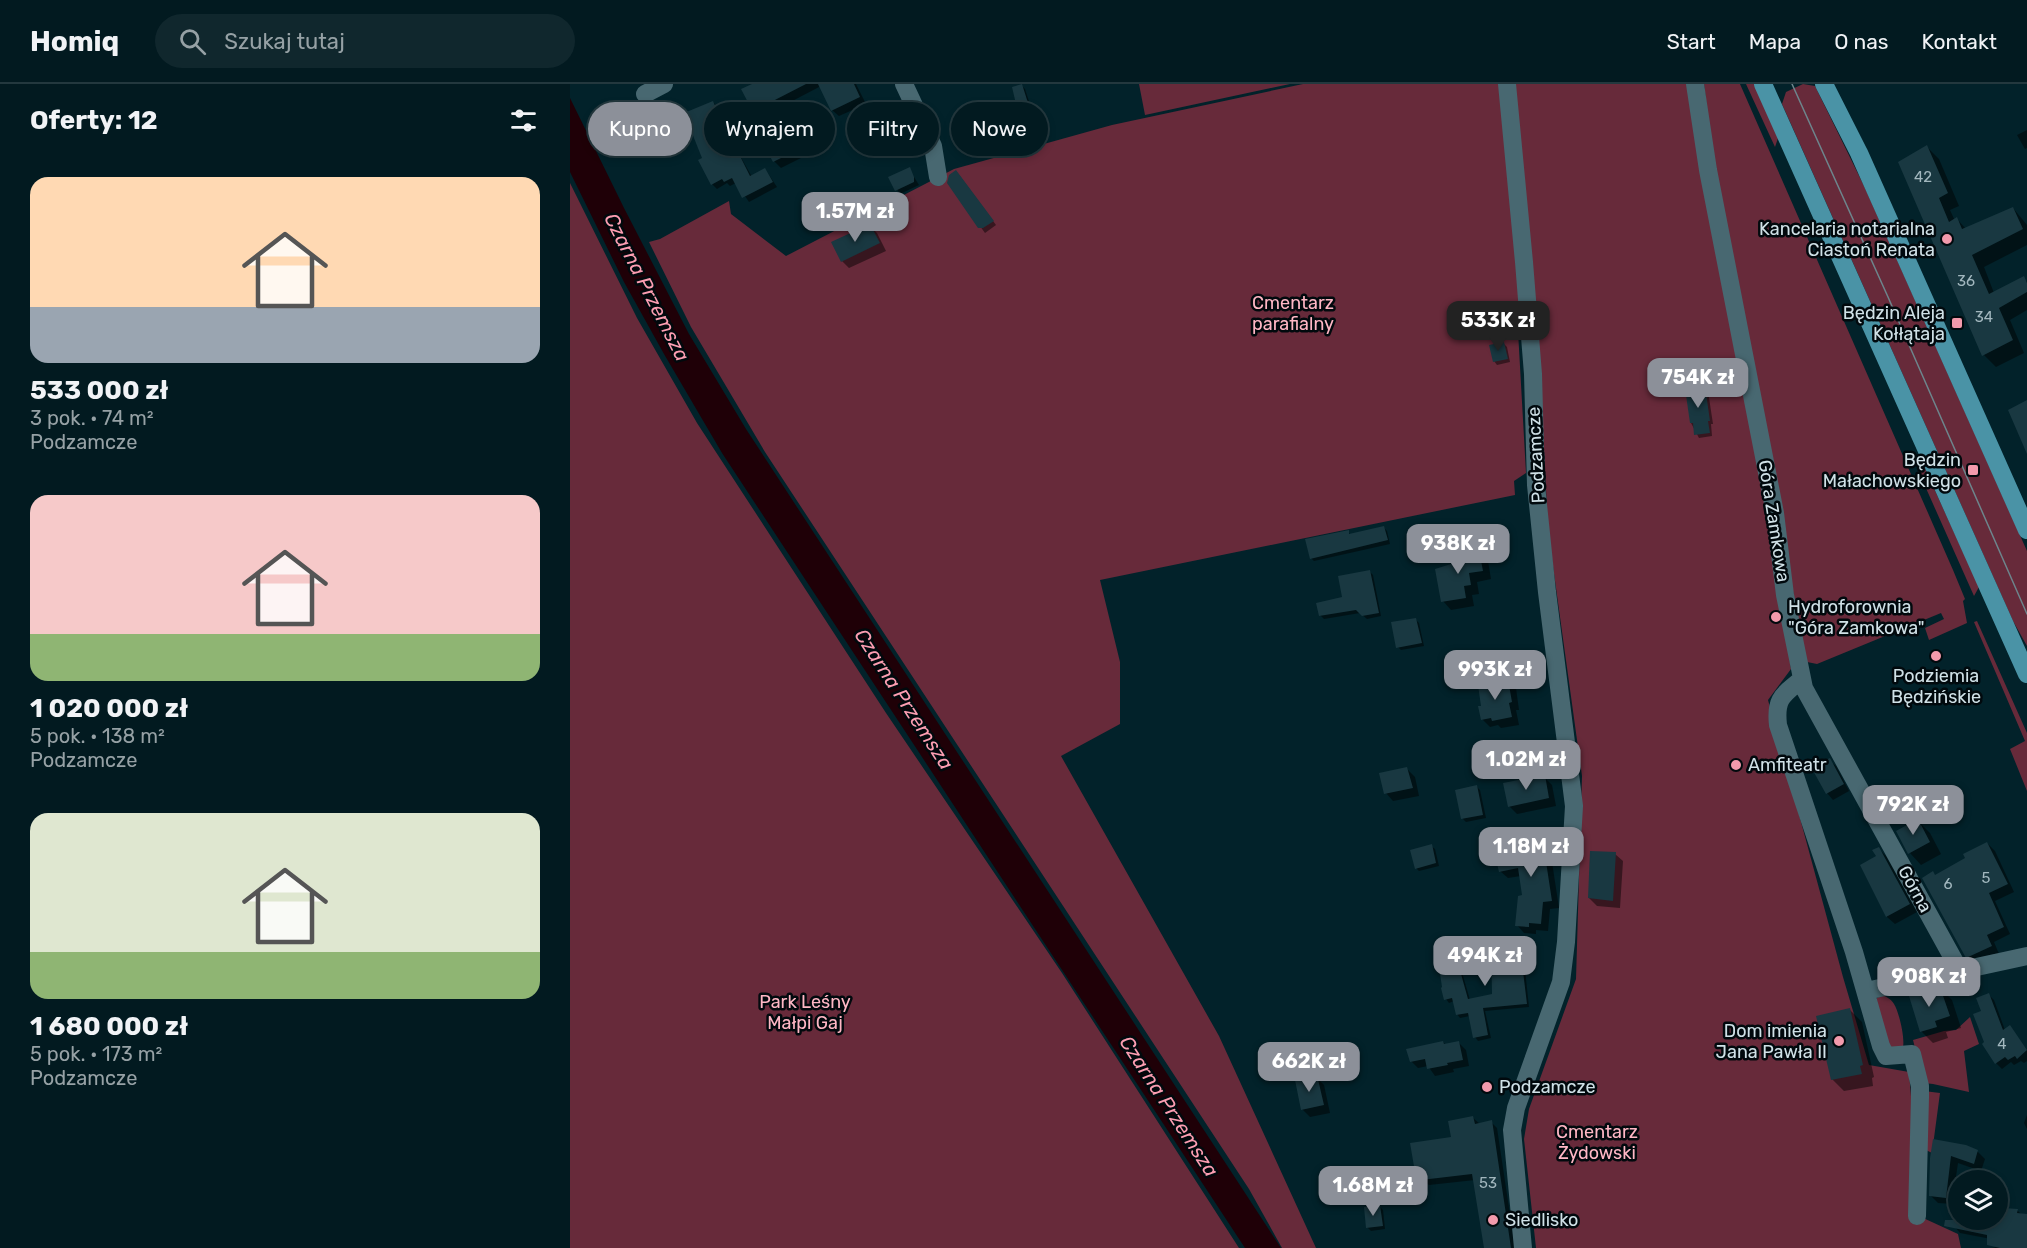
<!DOCTYPE html>
<html lang="pl">
<head>
<meta charset="utf-8">
<style>
	:root { --surface:#021a20; --page:#10272d; --text:#f1f3f6; --muted:#96a1a5; --line:#23383e; --accent:#8c9099 }
	body { margin:0; font-family:Rubik,sans-serif; background:var(--page); color:var(--text); height:100vh; display:flex; flex-direction:column; font-size:22px; white-space:nowrap }
	* { box-sizing:border-box; margin:0 }
	p { font-size:20px; color:var(--muted) }
	.icon { flex:none; width:33px; height:33px; fill:none; stroke:currentColor; stroke-width:2; stroke-linecap:round; stroke-linejoin:round }
	.map { position:relative; flex:1; overflow:hidden }
	.details { display:flex; flex-direction:column; background:var(--surface); width:570px }
	.details>* { flex:none }
	.banner { position:absolute; left:18px; top:18px; width:570px; height:54px; display:flex; gap:12px }
	.controls { position:absolute; left:1378px; top:1086px; display:grid; gap:12px }
	.controls a { display:grid; place-items:center; width:60px; height:60px; border-radius:50%; background:var(--surface); box-shadow:0 3px 9px #0003,0 0 0 2px var(--line); font-size:30px }
	.price { position:absolute; translate:-50% -51px; padding:0 14px; border-radius:12px; background:var(--accent); color:#fff; font-size:20px; line-height:39px; filter:drop-shadow(0 2px 3px #0008) }
	.price::after { content:''; position:absolute; left:50%; top:36px; width:18px; height:14px; margin-left:-9px; background:inherit; clip-path:polygon(0 0,100% 0,50% 100%) }
	.price.active { background:#222; color:#fff }
	ul { padding:0; list-style:none }
	li { display:grid; align-content:center; gap:12px; height:318px; padding:0 30px }
	li span { display:grid; place-items:center; height:186px; border-radius:18px; color:#555 }
	li>.icon { margin-inline-start:auto }
	span .icon { width:108px; height:108px; fill:#fffc; stroke-width:1 }
	li b { font-size:26px }
	h2 { display:flex; justify-content:space-between; align-items:center; height:72px; padding:0 30px; font-size:26px }
	.pill { padding:0 21px; border-radius:27px; background:var(--surface); box-shadow:0 3px 9px #0003,0 0 0 2px var(--line); font-size:21px; line-height:54px }
	.pill.active { background:var(--accent); color:#fff }
	header { display:flex; align-items:center; gap:36px; box-sizing:border-box; height:84px; padding:0 30px; background:var(--surface); border-bottom:2px solid var(--line) }
	header strong { font-size:28px }
	nav { display:flex; gap:33px; margin-inline-start:auto; font-size:21px }
	.search { width:420px; height:54px; background:var(--page); display:flex; align-items:center; gap:15px; box-sizing:border-box; padding:0 21px; border-radius:33px; color:var(--muted); font-size:22px }
	main { display:flex; flex:1; min-height:0 }
	.map>svg:first-child { display:block }
	.green { fill:#672a3a }
	.water { fill:#1f0007 }
	.shadow { fill:#0007 }
	.building { fill:#193841 }
	.lines { fill:none; stroke-linecap:round; stroke-linejoin:round }
	.minor { stroke:#486871; stroke-width:18 }
	.major { stroke:#4a93a6; stroke-width:18 }
	.tram { stroke:#6d858c; stroke-width:1.5 }
	.poi-dot { fill:#f29aac; stroke:#01090d; stroke-width:2 }
	.labels { text-anchor:middle; dominant-baseline:central; stroke-width:5; stroke-linejoin:round; paint-order:stroke }
	.number-label { font-size:15px; fill:#a2b7be }
	.poi-label { font-size:18px; fill:#d0e1e7; stroke:#01090d; text-anchor:end }
	.park-label { font-size:18px; fill:#ffb7c5; stroke:#01090d }
	.street-label { font-size:18px; fill:#d0e1e7; stroke:#01090d }
	.water-label { font-size:20px; font-style:italic; fill:#fc9eb2; stroke:#01090d }
</style>
</head>
<body>
<header>
<strong>Homiq</strong>
<div class="search"><svg class="icon" aria-label="search" viewBox="0 0 24 24"><circle cx="10" cy="10" r="6"/><path d="M15 15l6 6"/></svg>Szukaj tutaj</div>
<nav><a>Start</a><a>Mapa</a><a>O nas</a><a>Kontakt</a></nav>
</header>
<main>
<section class="details">
<h2>Oferty: 12<svg class="icon" aria-label="filters" viewBox="0 0 24 24"><path d="M4 7h16M4 17h16"/><circle cx="9" cy="7" r="2"/><circle cx="15" cy="17" r="2"/></svg></h2>
<ul>
<li><span style="background:linear-gradient(#ffd9b3 70%,#9aa5b1 0)"><svg class="icon" aria-label="home" viewBox="0 0 24 24"><path d="M3 11l9-7 9 7M6 9v11h12V9"/></svg></span><div><b>533 000 zł</b><p>3 pok. · 74 m²</p><p>Podzamcze</p></div></li>
<li><span style="background:linear-gradient(#f6c9c9 75%,#8fb573 0)"><svg class="icon" aria-label="home" viewBox="0 0 24 24"><path d="M3 11l9-7 9 7M6 9v11h12V9"/></svg></span><div><b>1 020 000 zł</b><p>5 pok. · 138 m²</p><p>Podzamcze</p></div></li>
<li><span style="background:linear-gradient(#dfe7d0 75%,#8fb573 0)"><svg class="icon" aria-label="home" viewBox="0 0 24 24"><path d="M3 11l9-7 9 7M6 9v11h12V9"/></svg></span><div><b>1 680 000 zł</b><p>5 pok. · 173 m²</p><p>Podzamcze</p></div></li>
</ul>
</section>
<div class="map">
<svg width="1457" height="1164" viewBox="0 0 1457 1164">
	<rect width="100%" height="100%" fill="#02222a"/>
	<path class="green" d="M 569,0 L 720,0 L 575,31 Z
		M 733,0 L 932,0 L 953,246 L 948,247 L 956,389 L 944,397 L 945,411 L 530,496 L 550,578 L 550,640 L 491,672 L 649,952 L 746,1164 L 712,1164 L 679,1105 L 195,368 L 121,243 L 79,158 L 90,155 L 159,117 L 161,130 L 216,172 L 384,85 L 542,41 Z
		M 945,0 L 1118,0 L 1197,415 L 1221,585 L 1198,616 L 1273,893 L 1299,981 L 1339,988 L 1351,1133 L 1388,1150 L 1391,1164 L 966,1164 L 954,1055 L 959,1025 L 1006,895 L 1012,692 L 978,446 L 972,323 Z
		M 1134,0 L 1170,0 L 1383,486 L 1395,515 L 1393,517 L 1397,539 L 1359,556 L 1355,544 L 1374,535 L 1371,529 L 1247,580 L 1237,578 L 1232,556 L 1142,65 Z
		M 1176,0 L 1184,0 L 1208,54 L 1205,63 Z
		M 1233,0 L 1245,2 L 1295,104 L 1457,467 L 1457,562 L 1443,537 L 1212,20 L 1216,8 Z
		M 0,99 L 67,234 L 127,339 L 316,629 L 492,889 L 669,1164 L 0,1164 Z
		M 1352,378 L 1409,503 L 1404,512 L 1347,384 L 1348,381 Z
		M 1407,537 L 1457,649 L 1457,707 L 1440,665 L 1455,657 L 1404,538 Z
		M 1312,911 C 1317,913 1321,915 1324,920 C 1329,928 1335,954 1333,963 L 1320,967 L 1304,916 Z
		M 1400,933 L 1409,960 L 1394,967 L 1399,1008 L 1363,1000 L 1354,999 L 1343,956 L 1374,947 L 1386,946 Z
		M 1354,1007 L 1370,1009 L 1362,1069 L 1354,1065 Z"/>
	<path class="water" d="M 0,14 L 54,124 L 119,250 L 176,345 L 711,1164 L 675,1164 L 152,369 L 94,270 L 54,198 L 0,88 Z"/>
	<path class="shadow" d="M 185,0 L 286,0 L 296,20 L 269,32 L 262,26 L 251,2 L 207,25 L 231,70 L 231,74 L 211,84 L 204,77 L 194,46 Z
		M 451,1 L 455,5 L 467,42 L 457,44 L 452,35 L 423,45 L 420,42 L 448,21 Z
		M 143,18 L 148,23 L 164,61 L 182,93 L 195,85 L 207,103 L 179,118 L 166,99 L 160,102 L 157,99 L 147,105 L 142,100 L 134,74 Z
		M 249,24 L 258,40 L 246,46 L 243,42 Z
		M 310,24 L 317,32 L 326,50 L 305,60 L 298,52 Z
		M 1457,46 L 1457,64 L 1455,65 L 1447,51 Z
		M 1357,63 L 1369,75 L 1389,122 L 1380,126 L 1385,137 L 1387,135 L 1396,145 L 1443,124 L 1457,141 L 1457,161 L 1414,183 L 1424,209 L 1453,194 L 1457,198 L 1457,226 L 1440,236 L 1454,269 L 1426,283 L 1414,271 L 1329,79 Z
		M 339,85 L 349,101 L 330,110 L 320,94 Z
		M 389,91 L 426,141 L 415,149 L 379,99 Z
		M 300,142 L 307,149 L 316,167 L 279,184 L 272,177 Z
		M 933,259 L 937,263 L 940,278 L 927,281 L 924,277 Z
		M 1135,303 L 1138,307 L 1143,340 L 1141,340 L 1142,352 L 1129,354 L 1121,339 Z
		M 813,443 L 817,447 L 820,460 L 744,477 L 741,474 L 778,448 L 781,451 Z
		M 909,468 L 918,477 L 921,495 L 907,498 L 909,510 L 902,511 L 904,522 L 881,526 L 873,517 Z
		M 799,487 L 803,491 L 811,532 L 797,535 L 790,529 L 754,535 L 750,531 L 774,514 Z
		M 845,535 L 849,539 L 854,562 L 831,566 L 828,563 Z
		M 938,596 L 946,604 L 949,626 L 946,626 L 949,641 L 931,644 L 928,641 L 920,643 L 912,635 Z
		M 1259,676 L 1266,682 L 1279,707 L 1263,716 L 1257,709 Z
		M 837,685 L 845,693 L 849,712 L 823,717 L 816,709 Z
		M 974,693 L 982,701 L 986,722 L 947,730 L 939,722 Z
		M 907,703 L 910,706 L 916,734 L 896,738 L 893,735 Z
		M 1348,737 L 1360,749 L 1371,770 L 1351,781 L 1340,769 Z
		M 988,757 L 995,764 L 995,777 L 982,778 L 989,824 L 980,825 L 978,847 L 966,846 L 966,850 L 954,849 L 947,841 L 954,812 L 951,792 L 938,794 L 930,787 L 962,764 Z
		M 1417,759 L 1425,767 L 1444,808 L 1425,817 L 1440,850 L 1424,858 L 1429,870 L 1404,880 L 1397,873 L 1366,792 L 1397,775 Z
		M 861,762 L 865,765 L 869,782 L 849,787 L 846,784 Z
		M 1309,765 L 1316,772 L 1347,828 L 1325,840 L 1317,833 L 1292,781 L 1308,773 Z
		M 1045,770 L 1053,777 L 1050,824 L 1027,822 L 1019,814 Z
		M 932,858 L 936,861 L 939,874 L 951,873 L 954,876 L 959,923 L 915,927 L 921,954 L 908,957 L 905,953 L 900,932 L 890,934 L 887,930 L 884,917 L 879,919 L 876,915 L 885,874 L 889,878 L 900,916 L 923,911 Z
		M 1370,904 L 1382,916 L 1391,944 L 1376,948 L 1378,954 L 1363,959 L 1351,947 Z
		M 1419,911 L 1424,916 L 1435,946 L 1440,943 L 1457,966 L 1457,977 L 1454,979 L 1451,977 L 1444,981 L 1441,978 L 1432,985 L 1426,979 L 1416,959 L 1413,928 Z
		M 1280,926 L 1292,938 L 1304,993 L 1302,994 L 1303,1002 L 1274,1007 L 1262,995 Z
		M 873,958 L 876,961 L 889,959 L 896,966 L 899,982 L 883,985 L 884,988 L 865,992 L 858,982 L 848,984 L 841,977 Z
		M 746,993 L 754,1001 L 760,1029 L 740,1033 L 732,1025 Z
		M 1457,1031 L 1457,1045 L 1454,1039 Z
		M 903,1034 L 910,1040 L 921,1038 L 927,1044 L 945,1164 L 915,1164 L 905,1096 L 859,1101 L 856,1099 L 853,1099 L 847,1093 Z
		M 1379,1059 L 1408,1068 L 1415,1075 L 1411,1087 L 1388,1079 L 1384,1106 L 1389,1107 L 1389,1136 L 1428,1136 L 1428,1129 L 1447,1126 L 1452,1131 L 1457,1164 L 1422,1164 L 1442,1159 L 1390,1149 L 1385,1143 L 1387,1131 L 1382,1126 L 1383,1120 L 1368,1119 L 1360,1111 Z
		M 809,1122 L 813,1126 L 815,1145 L 801,1147 L 797,1143 Z"/>
	<path class="building" d="M 182,0 L 236,0 L 201,18 L 227,66 L 203,78 L 187,48 L 192,45 L 171,5 Z
		M 248,0 L 284,0 L 290,13 L 261,27 Z
		M 452,0 L 464,38 L 452,41 L 449,31 L 419,43 L 414,31 L 446,20 L 442,3 Z
		M 143,17 L 161,59 L 163,58 L 180,92 L 195,84 L 203,98 L 172,114 L 162,94 L 154,98 L 152,95 L 141,101 L 128,76 L 132,74 L 114,29 Z
		M 250,22 L 256,37 L 242,43 L 235,29 Z
		M 310,22 L 319,42 L 296,53 L 287,33 Z
		M 1357,61 L 1378,109 L 1369,114 L 1379,138 L 1387,133 L 1392,145 L 1443,123 L 1453,145 L 1402,171 L 1419,210 L 1454,192 L 1457,199 L 1457,208 L 1429,224 L 1443,256 L 1412,272 L 1328,78 Z
		M 340,83 L 344,93 L 344,98 L 325,107 L 318,93 Z
		M 386,86 L 424,137 L 413,144 L 408,144 L 377,99 L 379,91 Z
		M 300,140 L 310,159 L 271,178 L 261,158 Z
		M 934,258 L 938,275 L 923,278 L 919,261 Z
		M 1135,302 L 1140,337 L 1138,337 L 1140,349 L 1124,351 L 1123,339 L 1120,339 L 1115,304 Z
		M 1457,316 L 1457,370 L 1438,326 Z
		M 814,442 L 818,456 L 740,475 L 735,455 L 779,446 L 779,450 Z
		M 909,466 L 913,487 L 899,489 L 901,501 L 894,502 L 896,514 L 871,518 L 865,485 L 881,480 L 880,472 Z
		M 800,486 L 809,529 L 792,532 L 786,526 L 749,532 L 746,519 L 772,513 L 768,492 Z
		M 846,534 L 852,559 L 826,564 L 821,538 Z
		M 938,595 L 942,618 L 939,619 L 942,633 L 922,637 L 921,634 L 911,636 L 908,622 L 911,622 L 908,601 Z
		M 1260,674 L 1274,700 L 1256,710 L 1241,683 Z
		M 837,683 L 843,704 L 814,710 L 809,689 Z
		M 975,691 L 979,714 L 938,723 L 933,699 Z
		M 907,701 L 913,731 L 891,735 L 885,706 Z
		M 1348,735 L 1360,758 L 1338,770 L 1326,747 Z
		M 976,754 L 977,756 L 988,755 L 988,770 L 975,771 L 982,817 L 973,818 L 971,840 L 959,839 L 959,843 L 945,842 L 948,812 L 952,811 L 948,784 L 929,788 L 925,771 L 961,763 L 960,756 Z
		M 1417,758 L 1438,800 L 1419,809 L 1434,843 L 1417,851 L 1422,862 L 1396,874 L 1352,794 L 1363,787 L 1365,791 L 1395,774 L 1393,770 Z
		M 862,760 L 866,779 L 845,785 L 840,766 Z
		M 1309,763 L 1340,820 L 1316,833 L 1290,781 L 1306,772 L 1302,766 Z
		M 1020,767 L 1046,768 L 1043,817 L 1018,814 Z
		M 933,856 L 937,873 L 951,871 L 957,920 L 913,924 L 918,951 L 903,954 L 898,929 L 886,931 L 882,914 L 874,916 L 871,904 L 872,903 L 868,876 L 886,872 L 898,915 L 922,910 L 921,859 Z
		M 1370,903 L 1380,932 L 1365,937 L 1367,943 L 1350,948 L 1339,912 Z
		M 1419,909 L 1433,946 L 1440,941 L 1457,966 L 1447,975 L 1445,972 L 1438,976 L 1435,973 L 1425,980 L 1412,960 L 1414,958 L 1403,930 L 1411,927 L 1406,914 Z
		M 1280,924 L 1293,981 L 1290,982 L 1292,990 L 1261,996 L 1246,932 Z
		M 873,957 L 874,960 L 889,957 L 893,976 L 877,979 L 878,981 L 857,985 L 855,975 L 840,978 L 836,965 Z
		M 747,991 L 754,1021 L 731,1026 L 725,996 Z
		M 903,1032 L 905,1040 L 922,1036 L 941,1164 L 914,1164 L 902,1090 L 851,1096 L 851,1093 L 846,1094 L 840,1059 L 881,1053 L 878,1037 Z
		M 1363,1055 L 1396,1061 L 1408,1066 L 1404,1080 L 1381,1072 L 1376,1114 L 1359,1112 L 1360,1074 Z
		M 810,1121 L 813,1142 L 796,1144 L 794,1123 Z
		M 1433,1124 L 1448,1125 L 1447,1129 L 1457,1130 L 1457,1164 L 1430,1164 L 1417,1161 L 1417,1151 L 1374,1142 L 1375,1136 L 1428,1136 L 1428,1127 L 1433,1128 Z"/>
	<g class="lines">
		<path class="minor" d="M 334,0 L 363,62 L 368,93
			M 937,0 L 954,178 L 963,290 L 966,401 L 977,508 L 1004,722 L 996,858 L 991,898 L 946,1024 L 942,1046 L 953,1164
			M 1125,0 L 1138,86 L 1205,429 L 1215,511 L 1234,604 L 1390,887
			M 75,10 L 94,0
			M 1232,595 C 1213,611 1205,614 1208,641 L 1284,868 L 1311,962 L 1316,972 L 1342,970 L 1350,1002 L 1350,1013 L 1347,1132
			M 1296,907 L 1457,872"/>
		<path class="major" d="M 1193,0 L 1457,590
			M 1254,0 L 1289,69 L 1457,446"/>
		<path class="tram" d="M 1222,0 L 1318,213 L 1457,530"/>
	</g>
	<g class="poi-dot">
		<circle cx="1377" cy="155" r="6"/>
		<rect x="1381" y="233" width="12" height="12" rx="3"/>
		<rect x="1397" y="380" width="12" height="12" rx="3"/>
		<circle cx="1206" cy="533" r="6"/>
		<circle cx="1366" cy="572" r="6"/>
		<circle cx="1166" cy="681" r="6"/>
		<circle cx="1269" cy="957" r="6"/>
		<circle cx="917" cy="1003" r="6"/>
		<circle cx="923" cy="1136" r="6"/>
	</g>
	<g class="labels">
		<g class="number-label">
			<text x="1353" y="93">42</text>
			<text x="1396" y="197">36</text>
			<text x="1414" y="233">34</text>
			<text x="1416" y="794">5</text>
			<text x="1378" y="800">6</text>
			<text x="1432" y="960">4</text>
			<text x="918" y="1099">53</text>
		</g>
		<g class="poi-label">
			<text x="1365" y="145">Kancelaria notarialna<tspan x="1365" dy="21">Ciastoń Renata</tspan></text>
			<text x="1375" y="229">Będzin Aleja<tspan x="1375" dy="21">Kołłątaja</tspan></text>
			<text x="1391" y="376">Będzin<tspan x="1391" dy="21">Małachowskiego</tspan></text>
			<text x="1218" y="523" text-anchor="start">Hydroforownia<tspan x="1218" dy="21">"Góra Zamkowa"</tspan></text>
			<text x="1366" y="592" text-anchor="middle">Podziemia<tspan x="1366" dy="21">Będzińskie</tspan></text>
			<text x="1178" y="681" text-anchor="start">Amfiteatr</text>
			<text x="1257" y="947">Dom imienia<tspan x="1257" dy="21">Jana Pawła II</tspan></text>
			<text x="929" y="1003" text-anchor="start">Podzamcze</text>
			<text x="935" y="1136" text-anchor="start">Siedlisko</text>
		</g>
		<g class="park-label">
			<text x="723" y="219">Cmentarz<tspan x="723" dy="21">parafialny</tspan></text>
			<text x="235" y="918">Park Leśny<tspan x="235" dy="21">Małpi Gaj</tspan></text>
			<text x="1027" y="1048">Cmentarz<tspan x="1027" dy="21">Żydowski</tspan></text>
		</g>
		<g class="street-label">
			<text transform="translate(966 371) rotate(-93)">Podzamcze</text>
			<text transform="translate(1204 437) rotate(81)">Góra Zamkowa</text>
			<text transform="translate(1345 805) rotate(61)">Górna</text>
		</g>
		<g class="water-label">
			<text transform="translate(77 203) rotate(63)">Czarna Przemsza</text>
			<text transform="translate(334 615) rotate(57)">Czarna Przemsza</text>
			<text transform="translate(599 1022) rotate(57)">Czarna Przemsza</text>
		</g>
	</g>
</svg>
<div class="controls">
<a><svg class="icon" aria-label="layers" viewBox="0 0 24 24"><path d="M12 4l9 5-9 5-9-5zM3 14l9 5 9-5"/></svg></a>
</div>
<b class="price" style="left:285px;top:159px">1.57M zł</b>
<b class="price active" style="left:928px;top:268px">533K zł</b>
<b class="price" style="left:1128px;top:325px">754K zł</b>
<b class="price" style="left:888px;top:491px">938K zł</b>
<b class="price" style="left:925px;top:617px">993K zł</b>
<b class="price" style="left:956px;top:707px">1.02M zł</b>
<b class="price" style="left:1343px;top:752px">792K zł</b>
<b class="price" style="left:961px;top:794px">1.18M zł</b>
<b class="price" style="left:915px;top:903px">494K zł</b>
<b class="price" style="left:1359px;top:924px">908K zł</b>
<b class="price" style="left:739px;top:1009px">662K zł</b>
<b class="price" style="left:803px;top:1133px">1.68M zł</b>
<div class="banner">
<a class="pill active">Kupno</a>
<a class="pill">Wynajem</a>
<a class="pill">Filtry</a>
<a class="pill">Nowe</a>
</div>
</div>
</main>
</body>
</html>
